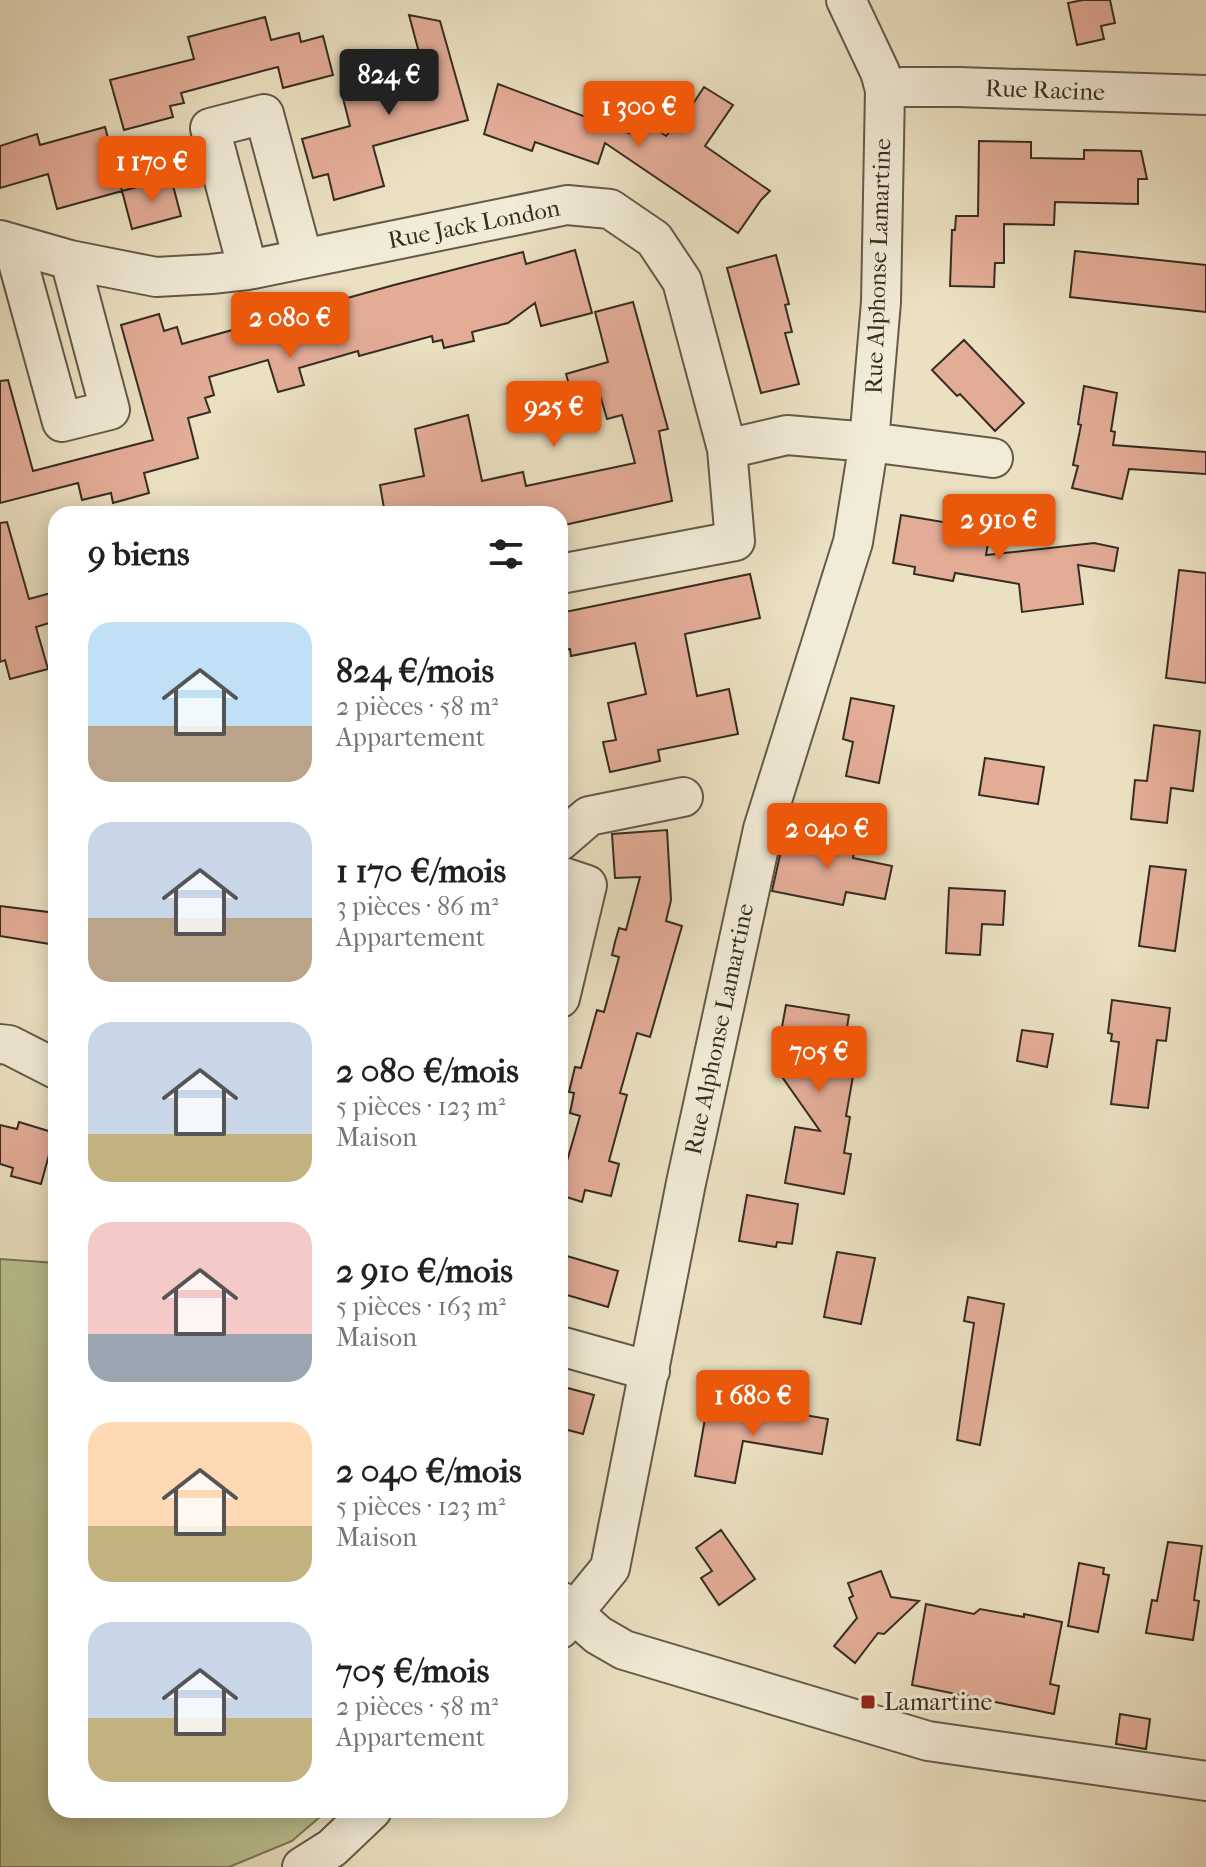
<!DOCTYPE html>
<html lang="fr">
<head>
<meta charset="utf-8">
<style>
	:root { --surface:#fff; --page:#f2f2f2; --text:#202124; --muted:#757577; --accent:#ea580c }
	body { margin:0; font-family:"IM FELL French Canon",serif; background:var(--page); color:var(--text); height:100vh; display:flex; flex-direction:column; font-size:30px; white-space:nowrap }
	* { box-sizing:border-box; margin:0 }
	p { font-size:26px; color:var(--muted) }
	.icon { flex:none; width:44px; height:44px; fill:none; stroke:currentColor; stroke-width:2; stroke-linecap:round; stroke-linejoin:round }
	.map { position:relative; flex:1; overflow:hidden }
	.panel { position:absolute; left:48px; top:506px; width:520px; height:1312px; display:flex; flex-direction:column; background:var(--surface); border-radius:24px; box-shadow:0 4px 20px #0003 }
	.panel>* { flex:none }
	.price { position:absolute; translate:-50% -68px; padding:0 18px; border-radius:8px; background:var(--accent); color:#fff; font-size:26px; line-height:52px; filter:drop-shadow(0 2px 4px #0008) }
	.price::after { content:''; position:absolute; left:50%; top:48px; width:24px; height:18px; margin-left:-12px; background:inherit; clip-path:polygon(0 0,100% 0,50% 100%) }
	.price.current { background:#222; color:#fff }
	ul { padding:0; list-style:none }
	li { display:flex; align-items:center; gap:24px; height:200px; padding:0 40px }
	li span { display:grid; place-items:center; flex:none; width:224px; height:160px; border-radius:24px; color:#555 }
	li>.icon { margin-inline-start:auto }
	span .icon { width:96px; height:96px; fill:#fffc; stroke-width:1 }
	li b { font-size:34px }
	h2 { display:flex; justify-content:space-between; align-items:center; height:96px; padding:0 40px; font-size:34px }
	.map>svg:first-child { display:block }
	.green { fill:#bbc190; stroke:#787759; stroke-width:2 }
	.building { fill:#e3ac97; stroke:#362d22; stroke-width:2 }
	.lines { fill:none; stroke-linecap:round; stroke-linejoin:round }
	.minor-casing { stroke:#635a4a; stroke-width:42 }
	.minor { stroke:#f2ebd7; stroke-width:38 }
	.poi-dot { fill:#8f2418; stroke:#f2ebd7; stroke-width:3 }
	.labels { text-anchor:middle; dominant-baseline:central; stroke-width:6; stroke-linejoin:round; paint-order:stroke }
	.street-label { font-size:24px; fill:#362d22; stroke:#f2ebd7 }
	.poi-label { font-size:24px; fill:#362d22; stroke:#f2ebd7; text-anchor:start }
</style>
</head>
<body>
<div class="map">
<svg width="1206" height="1867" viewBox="0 0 1206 1867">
	<rect width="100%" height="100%" fill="#ebe0c1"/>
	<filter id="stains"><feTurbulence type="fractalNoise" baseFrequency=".0025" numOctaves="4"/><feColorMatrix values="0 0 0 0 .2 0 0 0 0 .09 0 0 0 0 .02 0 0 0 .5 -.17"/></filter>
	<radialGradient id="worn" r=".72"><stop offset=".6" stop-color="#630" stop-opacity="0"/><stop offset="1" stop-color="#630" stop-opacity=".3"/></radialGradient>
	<path class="green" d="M 0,1259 L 56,1263 L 56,1810 L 328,1810 L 292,1841 L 229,1867 L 0,1867 Z"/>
	<path class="building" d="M 1083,0 L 1110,0 L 1115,23 L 1101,26 L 1104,39 L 1077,45 L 1068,3 Z
		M 409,15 L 440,21 L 468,120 L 373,146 L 384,186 L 334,200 L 328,174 L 313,178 L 302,139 L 350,126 L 343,98 L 425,75 Z
		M 265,17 L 271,40 L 299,33 L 301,42 L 323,36 L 333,75 L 283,88 L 278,67 L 266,70 L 181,93 L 184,103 L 170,106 L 173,117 L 124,130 L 110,80 L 194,59 L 188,37 Z
		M 498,84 L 634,135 L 643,120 L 666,136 L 674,126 L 677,128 L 704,87 L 733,105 L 705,146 L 770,191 L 761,200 L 738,233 L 605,143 L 598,164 L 535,142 L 532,151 L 484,134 Z
		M 105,127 L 122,191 L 57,209 L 48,174 L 0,188 L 0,146 L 37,134 L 40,145 Z
		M 979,141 L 1031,142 L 1031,158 L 1084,159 L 1084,150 L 1141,151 L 1147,179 L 1138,179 L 1138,204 L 1055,202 L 1054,225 L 1004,224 L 1004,263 L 995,263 L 994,287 L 950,286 L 952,230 L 955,230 L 956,216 L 978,216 Z
		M 171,178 L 181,216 L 132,229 L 122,191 Z
		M 575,250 L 592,313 L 541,326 L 535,303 L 508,323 L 472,332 L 474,341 L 444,348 L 442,340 L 433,342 L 432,336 L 359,356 L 358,351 L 299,368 L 304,385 L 278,392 L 268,360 L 209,377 L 214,395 L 205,398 L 210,412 L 188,418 L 198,458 L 144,473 L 149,493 L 113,503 L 111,493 L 82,500 L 78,483 L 0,503 L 0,381 L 8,380 L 33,471 L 153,440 L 121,325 L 159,314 L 164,331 L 177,327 L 182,344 L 394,285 L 523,252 L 526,264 Z
		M 1075,251 L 1206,265 L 1206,312 L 1070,297 Z
		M 776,255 L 789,304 L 785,305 L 792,332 L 785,333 L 799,384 L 761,393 L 727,268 Z
		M 633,302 L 668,429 L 659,431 L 672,501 L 560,526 L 560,514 L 385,514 L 380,485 L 424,476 L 415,429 L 468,415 L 482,481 L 523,472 L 526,486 L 635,463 L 622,415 L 607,419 L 600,395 L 574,402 L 566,374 L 608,362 L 595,312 Z
		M 964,340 L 1024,403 L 995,431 L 960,394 L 957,396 L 932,370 Z
		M 1084,386 L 1117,393 L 1111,431 L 1115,432 L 1113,445 L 1206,452 L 1206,474 L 1129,469 L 1122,499 L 1072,488 L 1078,466 L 1073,465 L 1081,425 L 1078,424 Z
		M 901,515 L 973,527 L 972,535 L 989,538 L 986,555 L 1094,543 L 1118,548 L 1114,571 L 1078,565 L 1083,604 L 1022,612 L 1019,584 L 955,573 L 953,581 L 914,574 L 915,567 L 893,563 Z
		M 7,522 L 29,599 L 51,593 L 56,610 L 56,621 L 36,627 L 48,669 L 10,679 L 5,660 L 0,662 L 0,523 Z
		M 1179,570 L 1206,573 L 1206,683 L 1166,678 Z
		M 750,574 L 760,618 L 685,634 L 697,696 L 729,689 L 738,734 L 658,750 L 660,761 L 610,772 L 603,742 L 616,740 L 608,703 L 646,694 L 635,643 L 571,656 L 570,649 L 560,651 L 560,613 Z
		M 851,698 L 894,706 L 879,783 L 846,776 L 853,742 L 843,739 Z
		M 1154,725 L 1200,731 L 1193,791 L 1171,788 L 1167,823 L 1131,819 L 1135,780 L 1147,781 Z
		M 985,758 L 1044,767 L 1038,804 L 979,795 Z
		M 667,830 L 671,900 L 666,921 L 682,926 L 650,1037 L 637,1033 L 620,1093 L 627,1095 L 609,1161 L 619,1164 L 611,1196 L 585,1190 L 582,1202 L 560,1195 L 560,1166 L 565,1168 L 580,1116 L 570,1113 L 574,1093 L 569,1092 L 575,1067 L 581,1068 L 597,1010 L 604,1012 L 619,957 L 612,955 L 615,942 L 619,928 L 626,930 L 640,877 L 615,878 L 612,834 Z
		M 785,833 L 855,847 L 853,858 L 892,866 L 885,899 L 846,892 L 843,905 L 772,891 Z
		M 1150,866 L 1186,870 L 1175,951 L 1139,946 Z
		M 949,888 L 1005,891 L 1003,925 L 982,924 L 980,955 L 946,953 Z
		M 0,906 L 56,913 L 56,945 L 0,936 Z
		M 1112,1000 L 1170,1008 L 1166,1041 L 1157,1040 L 1148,1108 L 1111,1104 L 1119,1042 L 1111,1041 L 1112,1034 L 1108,1033 Z
		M 786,1005 L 849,1015 L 845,1040 L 859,1042 L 846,1116 L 850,1117 L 844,1153 L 851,1154 L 844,1194 L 785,1183 L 795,1127 L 820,1131 L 780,1074 L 781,1067 L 775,1065 Z
		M 1022,1030 L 1053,1034 L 1047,1067 L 1017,1061 Z
		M 19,1122 L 55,1133 L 41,1184 L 11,1176 L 13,1168 L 0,1164 L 0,1125 L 17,1129 Z
		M 747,1195 L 798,1204 L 792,1244 L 777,1242 L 776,1247 L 739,1241 Z
		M 837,1252 L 875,1258 L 861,1324 L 824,1317 Z
		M 560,1254 L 618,1271 L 608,1307 L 560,1293 Z
		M 968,1297 L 1004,1304 L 980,1445 L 957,1440 L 974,1323 L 964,1321 Z
		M 560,1386 L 594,1395 L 583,1434 L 560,1428 Z
		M 707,1407 L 775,1418 L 776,1410 L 828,1419 L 822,1454 L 743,1441 L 735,1483 L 695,1476 Z
		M 721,1530 L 755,1579 L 719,1605 L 701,1578 L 712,1571 L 696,1548 Z
		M 1168,1542 L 1202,1546 L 1194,1600 L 1199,1601 L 1193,1640 L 1146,1633 L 1152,1600 L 1157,1601 Z
		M 1079,1563 L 1104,1568 L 1103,1574 L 1109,1575 L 1098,1632 L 1068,1626 Z
		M 881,1571 L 891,1597 L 919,1601 L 884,1634 L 878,1633 L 855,1663 L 834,1646 L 857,1618 L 849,1598 L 853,1596 L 848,1583 Z
		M 926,1604 L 974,1614 L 980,1609 L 1024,1617 L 1024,1614 L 1062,1622 L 1050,1684 L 1059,1686 L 1054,1714 L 912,1685 Z
		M 1120,1714 L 1150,1719 L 1146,1749 L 1116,1744 Z"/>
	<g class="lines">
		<defs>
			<path id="minor" d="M 885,90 L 903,87 L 958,87 L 1206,95
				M 0,240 L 70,260 L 156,277 L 211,274 L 248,270 L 567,205 L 610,209 L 654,239 L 682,281 L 727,449 L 787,435 L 869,442 L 993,458
				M 13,244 L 62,422 L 110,410 L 70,260
				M 248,270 L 210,128 L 264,114 L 303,259
				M 560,574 L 735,541 L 727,449
				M 560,841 L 589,816 L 683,797
				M 560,876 L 587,885 L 560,998
				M 0,1044 L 9,1045 L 56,1069
				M 560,1346 L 650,1371
				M 560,1601 L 598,1635 L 624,1650 L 928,1741 L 1206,1781
				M 560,1629 L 610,1568 L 686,1183 L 763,829 L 853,542 L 869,442 L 881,302 L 885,90 L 880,72 L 846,0
				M 302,1867 L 332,1848 L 372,1810"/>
		</defs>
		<use href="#minor" class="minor-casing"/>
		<use href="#minor" class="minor"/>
	</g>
	<rect class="poi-dot" x="860" y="1694" width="16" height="16" rx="4"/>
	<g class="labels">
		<g class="street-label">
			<text transform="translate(1045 90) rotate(2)">Rue Racine</text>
			<text transform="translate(474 224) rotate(-11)">Rue Jack London</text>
			<text transform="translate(878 266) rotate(-88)">Rue Alphonse Lamartine</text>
			<text transform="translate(719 1029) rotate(-78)">Rue Alphonse Lamartine</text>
		</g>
		<g class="poi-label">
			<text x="884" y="1702">Lamartine</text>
		</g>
	</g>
	<rect width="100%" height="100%" filter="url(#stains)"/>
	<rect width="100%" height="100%" fill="url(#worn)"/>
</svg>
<b class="price current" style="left:389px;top:117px">824 €</b>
<b class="price" style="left:639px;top:149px">1 300 €</b>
<b class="price" style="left:152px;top:204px">1 170 €</b>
<b class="price" style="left:290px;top:360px">2 080 €</b>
<b class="price" style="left:554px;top:449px">925 €</b>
<b class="price" style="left:999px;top:562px">2 910 €</b>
<b class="price" style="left:827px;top:871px">2 040 €</b>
<b class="price" style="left:819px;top:1094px">705 €</b>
<b class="price" style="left:753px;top:1438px">1 680 €</b>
<section class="panel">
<h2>9 biens<svg class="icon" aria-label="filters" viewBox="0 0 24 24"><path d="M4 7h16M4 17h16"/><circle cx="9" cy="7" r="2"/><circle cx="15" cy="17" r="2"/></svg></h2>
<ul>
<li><span style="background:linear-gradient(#bfe0f5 65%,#b9a48a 0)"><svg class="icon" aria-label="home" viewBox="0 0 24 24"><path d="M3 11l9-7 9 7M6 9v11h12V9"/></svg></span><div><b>824 €/mois</b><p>2 pièces · 58 m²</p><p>Appartement</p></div></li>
<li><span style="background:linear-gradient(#c9d6e8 60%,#b9a48a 0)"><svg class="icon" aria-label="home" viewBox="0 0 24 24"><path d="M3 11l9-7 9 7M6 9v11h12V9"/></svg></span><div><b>1 170 €/mois</b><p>3 pièces · 86 m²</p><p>Appartement</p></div></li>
<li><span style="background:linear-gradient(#c9d6e8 70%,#c2b280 0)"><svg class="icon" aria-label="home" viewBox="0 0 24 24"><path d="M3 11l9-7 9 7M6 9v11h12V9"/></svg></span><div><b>2 080 €/mois</b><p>5 pièces · 123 m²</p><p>Maison</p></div></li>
<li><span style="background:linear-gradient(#f6c9c9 70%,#9aa5b1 0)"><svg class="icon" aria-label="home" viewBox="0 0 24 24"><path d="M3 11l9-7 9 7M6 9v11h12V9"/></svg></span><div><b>2 910 €/mois</b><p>5 pièces · 163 m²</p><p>Maison</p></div></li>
<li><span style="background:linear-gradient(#ffd9b3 65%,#c2b280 0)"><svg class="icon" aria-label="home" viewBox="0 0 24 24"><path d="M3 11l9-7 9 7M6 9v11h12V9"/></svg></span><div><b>2 040 €/mois</b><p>5 pièces · 123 m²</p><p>Maison</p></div></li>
<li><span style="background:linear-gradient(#c9d6e8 60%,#c2b280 0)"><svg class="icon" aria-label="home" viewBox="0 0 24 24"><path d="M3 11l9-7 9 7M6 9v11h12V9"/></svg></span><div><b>705 €/mois</b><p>2 pièces · 58 m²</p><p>Appartement</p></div></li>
</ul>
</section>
</div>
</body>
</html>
